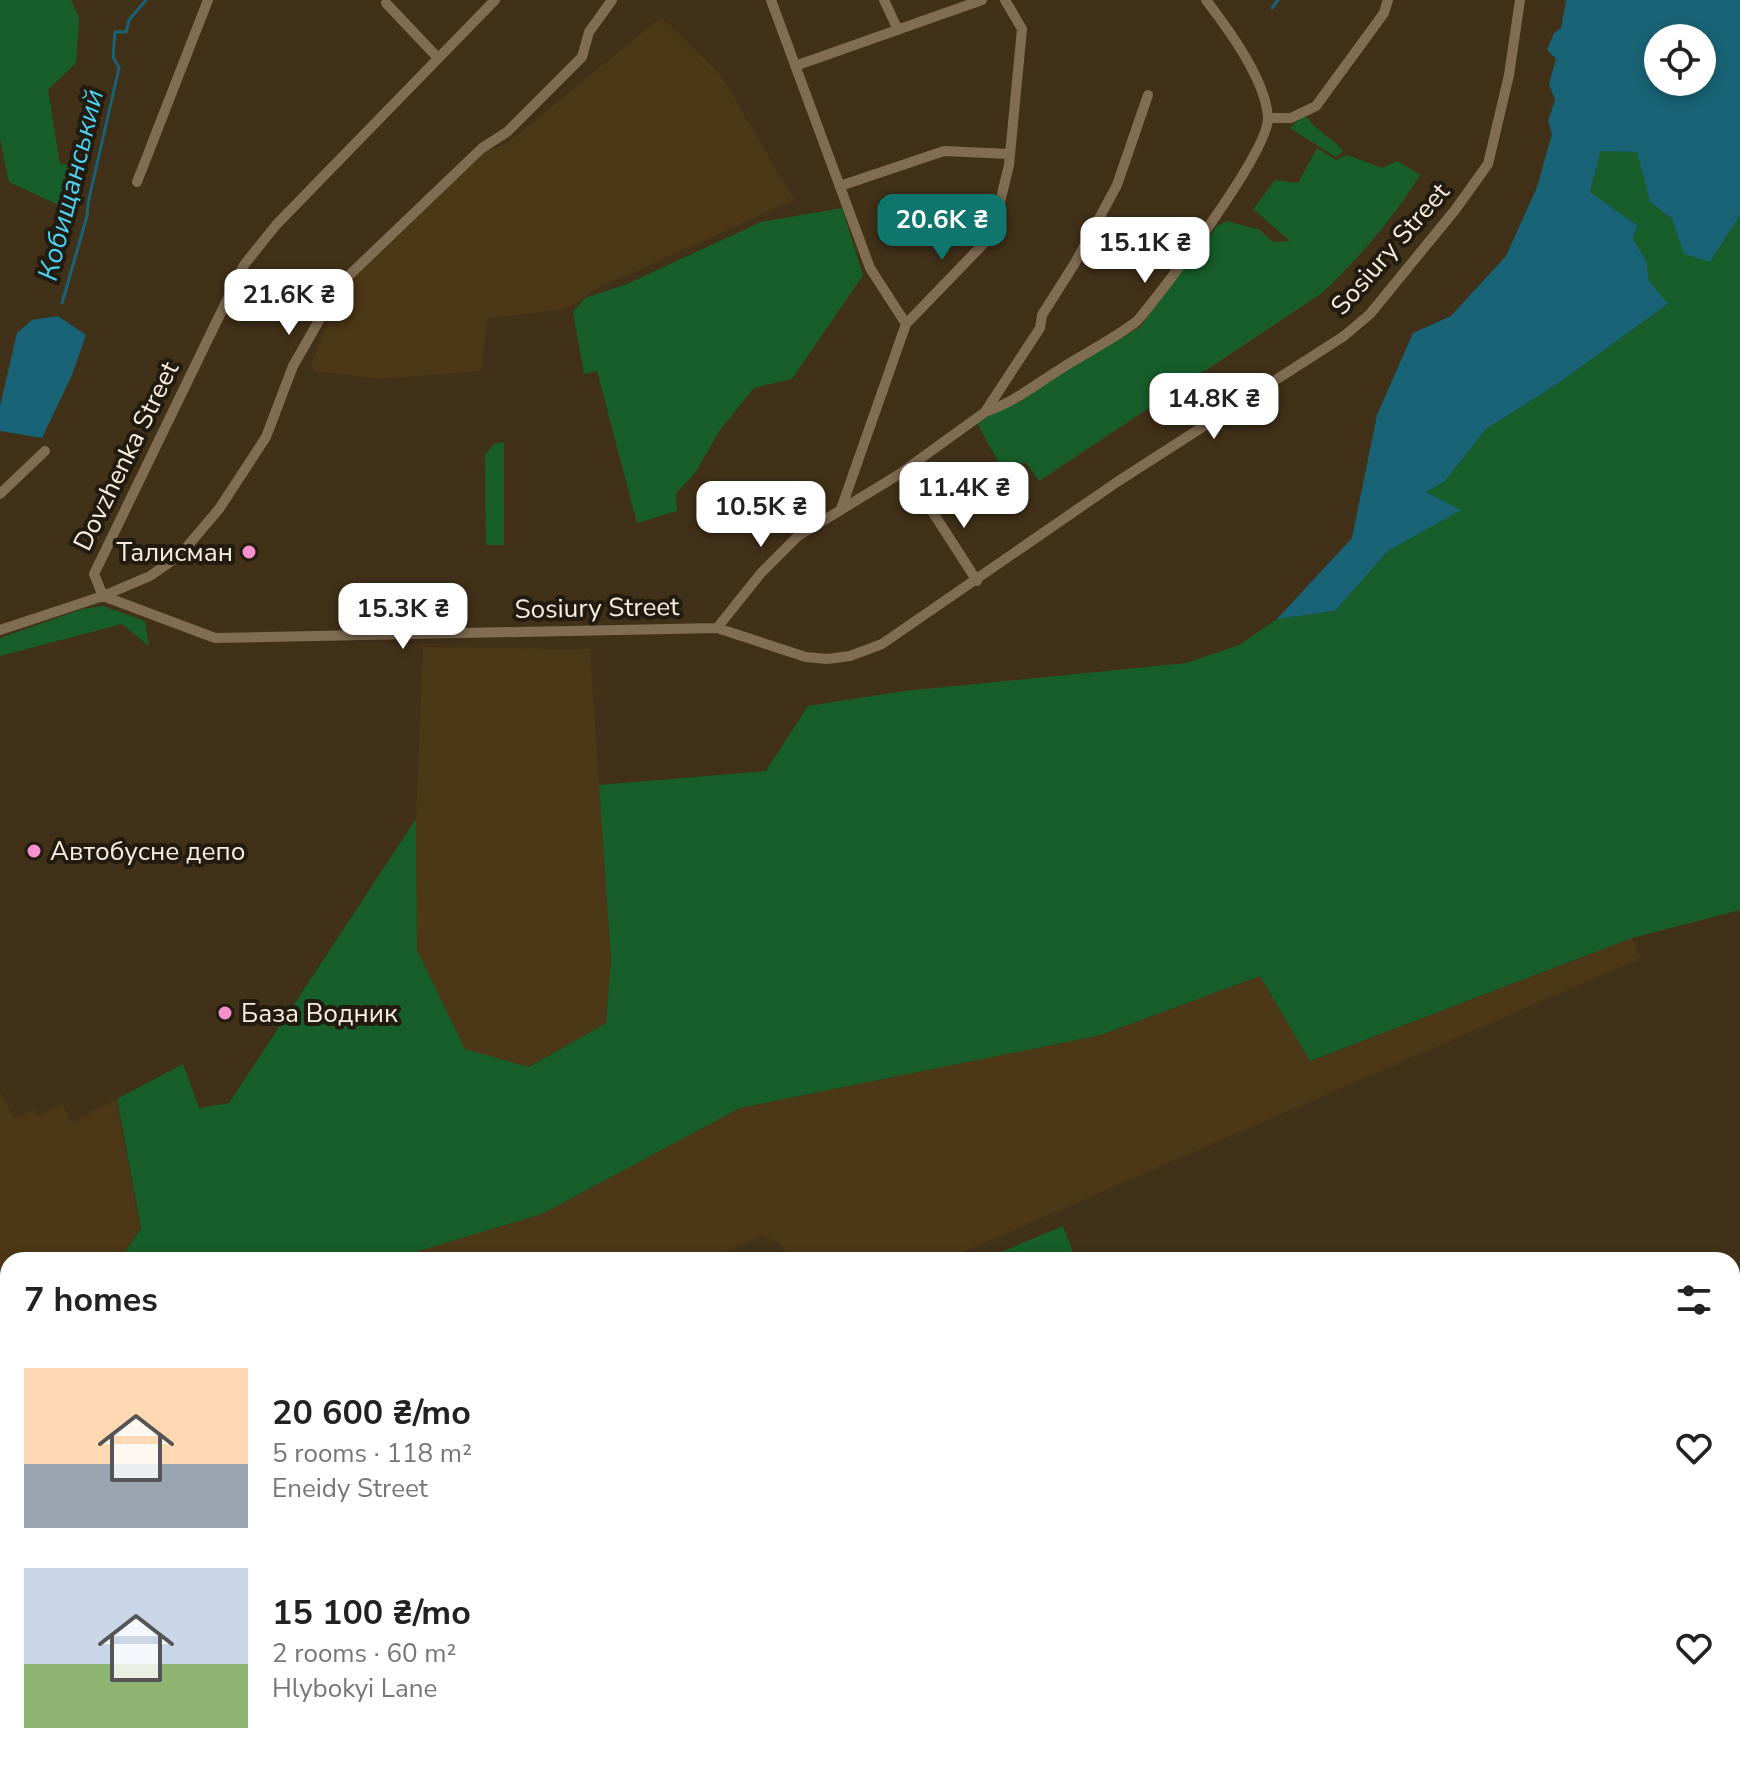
<!DOCTYPE html>
<html lang="en">
<head>
<meta charset="utf-8">
<style>
	:root { --surface:#fff; --page:#f6f6f6; --text:#222; --muted:#767676; --accent:#0f766e }
	body { margin:0; font-family:"Nunito Sans",sans-serif; background:var(--page); color:var(--text); height:100vh; display:flex; flex-direction:column; font-size:30px; white-space:nowrap }
	* { box-sizing:border-box; margin:0 }
	p { font-size:26px; color:var(--muted) }
	.icon { flex:none; width:44px; height:44px; fill:none; stroke:currentColor; stroke-width:2; stroke-linecap:round; stroke-linejoin:round }
	.map { position:relative; flex:1; overflow:hidden }
	.side { position:absolute; left:0px; top:1252px; width:1740px; height:514px; display:flex; flex-direction:column; background:var(--surface); border-radius:24px 24px 0 0; box-shadow:0 4px 12px #0003 }
	.side>* { flex:none }
	.fabs { position:absolute; left:1644px; top:24px; display:grid; gap:16px }
	.fabs a { display:grid; place-items:center; width:72px; height:72px; border-radius:50%; background:var(--surface); box-shadow:0 4px 12px #0003; font-size:40px }
	.price { position:absolute; translate:-50% -68px; padding:0 18px; border-radius:16px; background:#fff; color:#222; font-size:26px; line-height:52px; filter:drop-shadow(0 2px 4px #0008) }
	.price::after { content:''; position:absolute; left:50%; top:48px; width:24px; height:18px; margin-left:-12px; background:inherit; clip-path:polygon(0 0,100% 0,50% 100%) }
	.price.on { background:var(--accent); color:#fff }
	ul { padding:0; list-style:none }
	li { display:flex; align-items:center; gap:24px; height:200px; padding:0 24px }
	li span { display:grid; place-items:center; flex:none; width:224px; height:160px; border-radius:0px; color:#555 }
	li>.icon { margin-inline-start:auto }
	span .icon { width:96px; height:96px; fill:#fffc; stroke-width:1 }
	li b { font-size:34px }
	h2 { display:flex; justify-content:space-between; align-items:center; height:96px; padding:0 24px; font-size:34px }
	.map>svg:first-child { display:block }
	.built { fill:#4c3717 }
	.green { fill:#175e2a }
	.water { fill:#186375; fill-rule:evenodd }
	.lines { fill:none; stroke-linecap:round; stroke-linejoin:round }
	.stream { stroke:#186375; stroke-width:3 }
	.minor { stroke:#806d53; stroke-width:10 }
	.highway { stroke:#c89033; stroke-width:14 }
	.poi-dot { fill:#f790cd; stroke:#221b10; stroke-width:3 }
	.labels { text-anchor:middle; dominant-baseline:central; stroke-width:8; stroke-linejoin:round; paint-order:stroke }
	.street-label { font-size:26px; fill:#f9eee0; stroke:#221b10 }
	.poi-label { font-size:26px; fill:#f9eee0; stroke:#221b10; text-anchor:start }
	.water-label { font-size:28px; font-style:italic; fill:#4ad2f4; stroke:#221b10 }
</style>
</head>
<body>
<div class="map">
<svg width="1740" height="1765" viewBox="0 0 1740 1765">
	<rect width="100%" height="100%" fill="#423119"/>
	<path class="built" d="M 661,17 L 721,75 L 794,200 L 598,288 L 566,309 L 488,318 L 481,371 L 378,379 L 314,371 L 311,365 L 343,287 L 485,151 L 505,145 Z
		M 423,647 L 590,649 L 611,960 L 606,1023 L 528,1067 L 465,1050 L 417,950 L 416,819 Z
		M 1632,938 L 1641,958 L 945,1260 L 792,1260 L 777,1241 L 762,1236 L 706,1260 L 389,1260 L 542,1214 L 740,1108 L 1101,1035 L 1260,976 L 1311,1061 Z
		M 0,1091 L 15,1119 L 33,1110 L 37,1117 L 63,1104 L 72,1123 L 116,1099 L 140,1228 L 120,1260 L 8,1260 L 8,1540 L 0,1543 Z"/>
	<path class="green" d="M 0,0 L 71,0 L 79,17 L 76,63 L 48,90 L 60,164 L 85,166 L 69,210 L 9,182 L 0,139 Z
		M 1303,116 L 1308,118 C 1317,133 1333,137 1343,151 L 1336,157 L 1290,128 Z
		M 1317,148 L 1336,160 L 1347,155 L 1382,168 L 1397,161 L 1420,175 C 1392,220 1360,257 1322,293 L 1039,481 L 1025,462 L 1005,468 L 1002,463 L 999,463 L 977,423 L 990,414 L 1020,402 L 1057,376 L 1140,327 L 1217,226 L 1227,221 L 1260,230 L 1273,242 L 1290,241 L 1253,209 L 1275,180 L 1298,183 Z
		M 1601,151 L 1637,151 L 1650,202 L 1672,219 L 1710,261 L 1740,215 L 1740,910 L 1632,938 L 1310,1061 L 1260,976 L 1101,1035 L 740,1108 L 542,1214 L 389,1260 L 120,1260 L 141,1228 L 117,1099 L 183,1064 L 199,1108 L 229,1103 L 416,819 L 417,950 L 465,1049 L 529,1067 L 606,1023 L 611,960 L 599,785 L 766,771 L 808,706 L 904,691 L 1186,663 L 1239,645 L 1277,619 L 1335,611 L 1388,551 L 1460,510 L 1426,492 L 1445,481 L 1486,429 L 1556,385 L 1667,305 L 1649,281 L 1647,262 L 1633,239 L 1637,225 L 1590,192 Z
		M 842,208 L 863,275 L 792,379 L 754,388 L 720,430 L 695,473 L 676,493 L 677,511 L 637,523 L 597,371 L 584,374 L 573,312 L 585,298 L 627,284 L 761,222 Z
		M 504,442 L 504,545 L 486,545 L 485,455 L 494,444 Z
		M 103,606 L 145,621 L 149,646 L 122,624 L 0,656 L 0,638 L 83,609 Z
		M 1063,1226 L 1076,1260 L 982,1260 Z
		M 1740,1383 L 1740,1765 L 1409,1765 L 1405,1758 L 1732,1758 L 1732,1386 Z"/>
	<path class="water" d="M 1566,0 L 1740,0 L 1740,215 L 1710,262 L 1684,254 L 1672,219 L 1650,202 L 1637,152 L 1601,151 L 1590,192 L 1637,225 L 1633,239 L 1647,262 L 1649,281 L 1668,304 L 1556,385 L 1486,429 L 1445,481 L 1426,492 L 1461,510 L 1388,551 L 1335,611 L 1277,619 L 1352,538 L 1377,415 L 1413,333 L 1451,316 L 1506,256 L 1537,187 L 1552,134 L 1548,121 L 1555,100 L 1549,84 L 1556,59 L 1547,50 L 1554,33 L 1561,28 ZM 1658,38 L 1702,38 L 1702,82 L 1658,82 Z
		M 58,316 L 86,335 L 72,375 L 42,438 L 0,431 L 0,406 L 17,333 L 32,320 Z"/>
	<g class="lines">
		<path class="stream" d="M 1272,8 L 1278,0
			M 62,303 L 87,216 L 88,203 L 119,68 L 113,57 L 115,32 L 126,32 L 129,20 L 146,0"/>
		<path class="minor" d="M 771,0 L 870,268 L 906,324
			M 884,0 L 898,30
			M 386,3 L 438,58
			M 795,66 L 982,0
			M 1268,118 L 1291,118 L 1316,106 L 1384,13 L 1388,0
			M 137,182 L 208,0
			M 840,186 L 944,151 L 1010,154
			M 985,412 C 1015,402 1036,384 1062,368 C 1087,352 1114,339 1137,321 C 1163,291 1270,150 1268,117 C 1265,79 1229,30 1206,0
			M 0,494 L 45,451
			M 923,497 L 977,581
			M 841,509 L 906,324 L 992,235 L 1009,165 L 1022,29 L 1005,0
			M 103,596 L 215,638 L 717,628 L 806,657 L 827,659 L 850,656 L 882,644 L 1117,482 L 1344,336 L 1370,314 L 1455,210 L 1488,164 L 1509,75 L 1520,0
			M 103,596 L 94,574 L 244,265 L 276,225 L 495,0
			M 717,628 L 761,573 L 798,536 L 898,475 L 985,412 L 1040,328 L 1042,315 L 1075,263 L 1117,185 L 1148,95
			M 0,630 L 103,596 L 150,576 L 179,556 L 219,509 L 266,437 L 293,366 L 340,284 L 482,148 L 507,132 L 582,57 L 589,32 L 612,0
			M 0,1559 L 8,1557
			M 0,1666 L 8,1664
			M 90,1758 L 93,1765
			M 306,1758 L 308,1765
			M 1100,1758 L 1105,1765
			M 373,1765 L 393,1758"/>
		<path class="highway" d="M 1732,1315 L 1740,1312
			M 1732,1337 L 1740,1334
			M 605,1765 L 623,1758"/>
	</g>
	<g class="poi-dot">
		<circle cx="249" cy="552" r="8"/>
		<circle cx="34" cy="851" r="8"/>
		<circle cx="225" cy="1013" r="8"/>
	</g>
	<g class="labels">
		<g class="street-label">
			<text transform="translate(1390 249) rotate(-49)">Sosiury Street</text>
			<text transform="translate(126 456) rotate(-64)">Dovzhenka Street</text>
			<text transform="translate(597 608) rotate(-1)">Sosiury Street</text>
		</g>
		<g class="poi-label">
			<text x="233" y="552" text-anchor="end">Талисман</text>
			<text x="50" y="851">Автобусне депо</text>
			<text x="241" y="1013">База Водник</text>
		</g>
		<g class="water-label">
			<text transform="translate(71 185) rotate(-76)">Кобищанський</text>
		</g>
	</g>
</svg>
<div class="fabs">
<a><svg class="icon" aria-label="locate" viewBox="0 0 24 24"><circle cx="12" cy="12" r="6"/><path d="M12 2v4M12 18v4M2 12h4M18 12h4"/></svg></a>
</div>
<b class="price on" style="left:942px;top:262px">20.6K ₴</b>
<b class="price" style="left:1145px;top:285px">15.1K ₴</b>
<b class="price" style="left:289px;top:337px">21.6K ₴</b>
<b class="price" style="left:1214px;top:441px">14.8K ₴</b>
<b class="price" style="left:964px;top:530px">11.4K ₴</b>
<b class="price" style="left:761px;top:549px">10.5K ₴</b>
<b class="price" style="left:403px;top:651px">15.3K ₴</b>
<section class="side">
<h2>7 homes<svg class="icon" aria-label="filters" viewBox="0 0 24 24"><path d="M4 7h16M4 17h16"/><circle cx="9" cy="7" r="2"/><circle cx="15" cy="17" r="2"/></svg></h2>
<ul>
<li><span style="background:linear-gradient(#ffd9b3 60%,#9aa5b1 0)"><svg class="icon" aria-label="home" viewBox="0 0 24 24"><path d="M3 11l9-7 9 7M6 9v11h12V9"/></svg></span><div><b>20 600 ₴/mo</b><p>5 rooms · 118 m²</p><p>Eneidy Street</p></div><svg class="icon" aria-label="heart" viewBox="0 0 24 24"><path d="M12 20l-8-8c-3-5 5-10 8-4 3-6 11-1 8 4z"/></svg></li>
<li><span style="background:linear-gradient(#c9d6e8 60%,#8fb573 0)"><svg class="icon" aria-label="home" viewBox="0 0 24 24"><path d="M3 11l9-7 9 7M6 9v11h12V9"/></svg></span><div><b>15 100 ₴/mo</b><p>2 rooms · 60 m²</p><p>Hlybokyi Lane</p></div><svg class="icon" aria-label="heart" viewBox="0 0 24 24"><path d="M12 20l-8-8c-3-5 5-10 8-4 3-6 11-1 8 4z"/></svg></li>
</ul>
</section>
</div>
</body>
</html>
